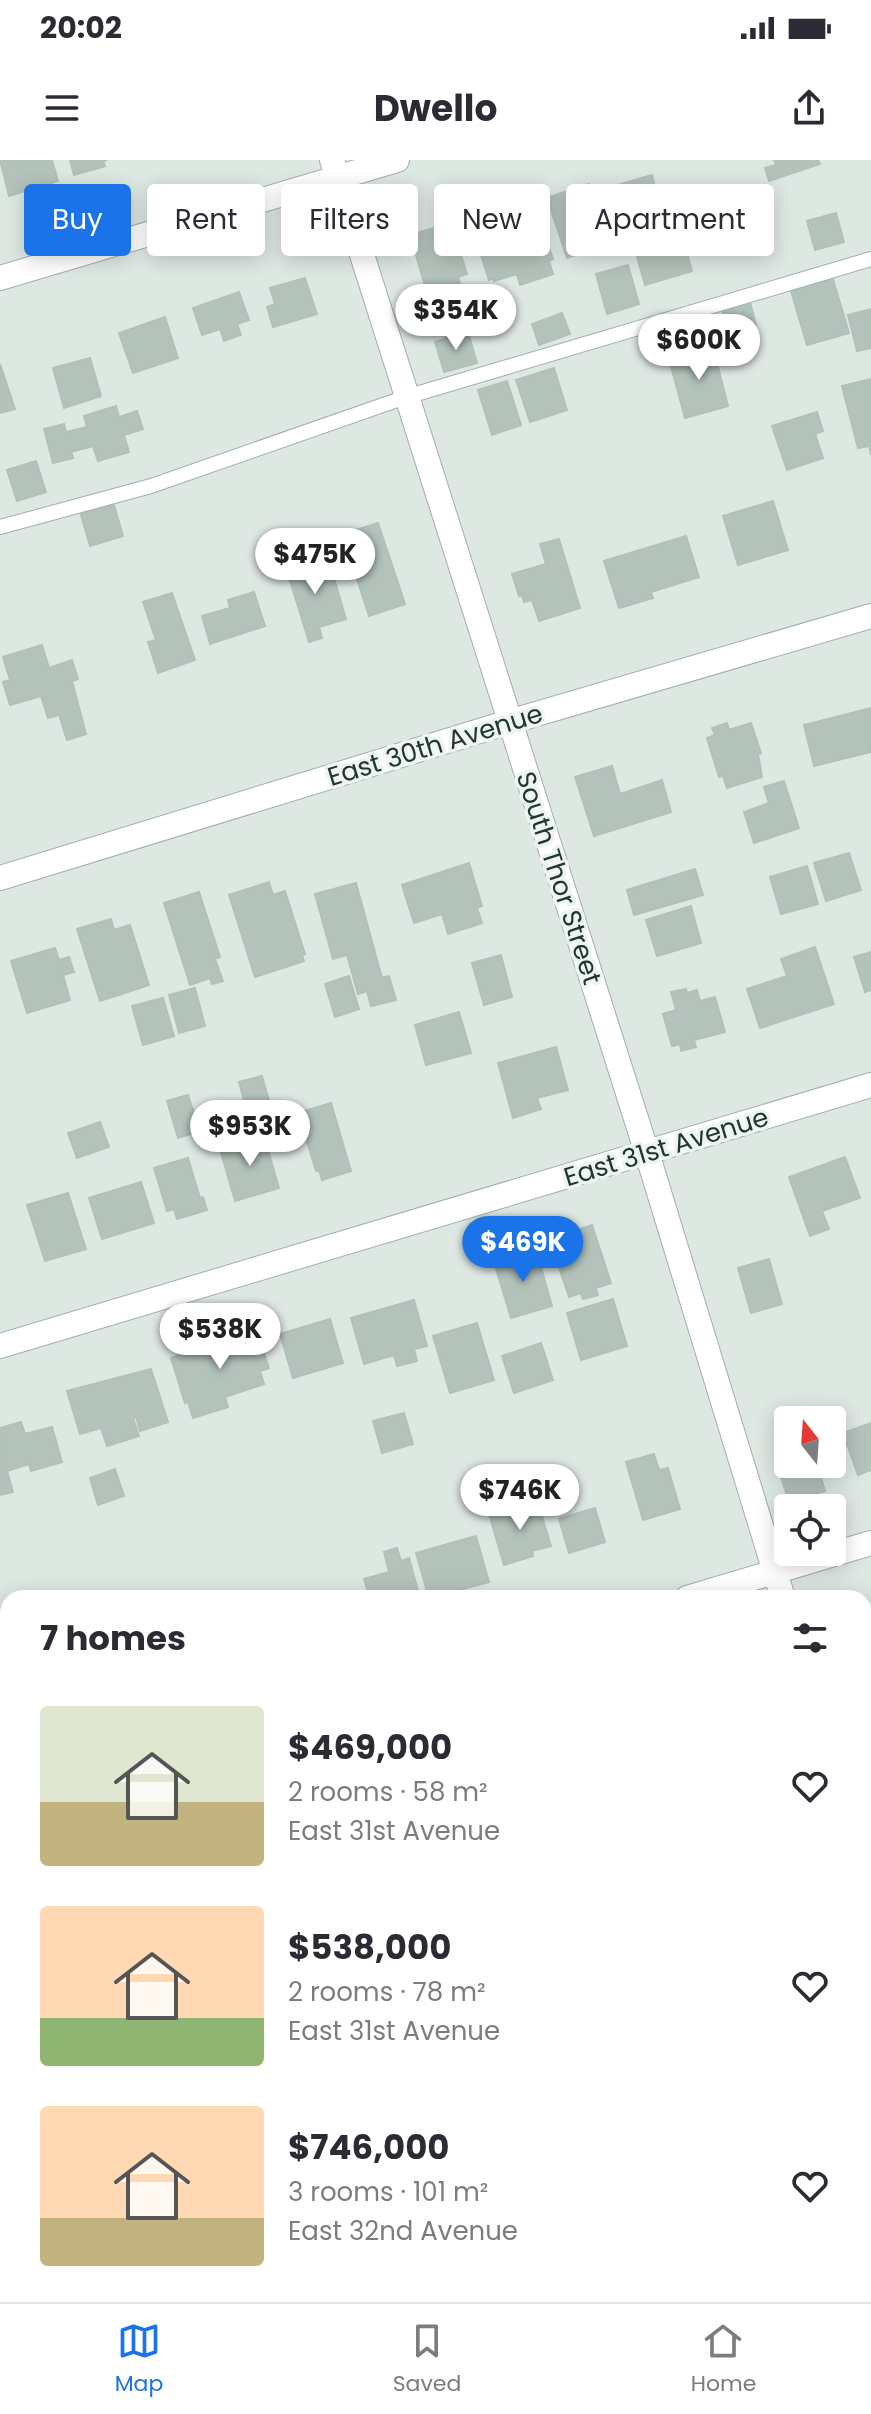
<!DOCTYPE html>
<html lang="en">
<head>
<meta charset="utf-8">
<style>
	:root { --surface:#fff; --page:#f2f2f3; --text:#2b2b33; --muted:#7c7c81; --line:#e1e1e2; --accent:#1a73e8 }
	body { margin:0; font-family:Poppins,sans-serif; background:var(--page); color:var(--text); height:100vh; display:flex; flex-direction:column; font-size:30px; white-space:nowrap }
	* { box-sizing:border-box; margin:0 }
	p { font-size:26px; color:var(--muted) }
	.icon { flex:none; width:44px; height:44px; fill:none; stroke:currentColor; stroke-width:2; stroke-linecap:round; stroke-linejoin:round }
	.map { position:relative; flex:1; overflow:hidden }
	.panel { position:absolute; left:0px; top:1430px; width:872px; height:712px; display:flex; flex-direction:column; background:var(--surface); border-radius:24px 24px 0 0; box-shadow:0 4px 20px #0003 }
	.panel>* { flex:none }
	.banner { position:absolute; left:24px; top:24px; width:824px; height:72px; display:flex; gap:16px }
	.needle { width:52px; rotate:343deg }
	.buttons { position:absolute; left:774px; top:1246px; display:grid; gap:16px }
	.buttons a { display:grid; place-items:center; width:72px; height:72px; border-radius:8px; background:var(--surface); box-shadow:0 4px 20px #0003; font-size:40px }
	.price { position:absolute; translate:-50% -68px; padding:0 18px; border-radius:28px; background:#fff; color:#222; font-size:26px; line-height:52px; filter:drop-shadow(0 2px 4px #0008) }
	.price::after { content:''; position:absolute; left:50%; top:48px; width:24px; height:18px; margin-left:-12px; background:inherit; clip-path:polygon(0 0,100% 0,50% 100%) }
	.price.active { background:var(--accent); color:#fff }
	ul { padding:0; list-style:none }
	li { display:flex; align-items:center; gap:24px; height:200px; padding:0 40px }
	li span { display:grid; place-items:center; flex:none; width:224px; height:160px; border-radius:8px; color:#555 }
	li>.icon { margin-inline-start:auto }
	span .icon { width:96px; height:96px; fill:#fffc; stroke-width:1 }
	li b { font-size:34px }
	h2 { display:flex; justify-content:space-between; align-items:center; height:96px; padding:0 40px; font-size:34px }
	.chip { padding:0 28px; border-radius:8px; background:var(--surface); box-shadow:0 4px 20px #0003; font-size:28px; line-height:72px }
	.chip.active { background:var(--accent); color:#fff }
	.status { display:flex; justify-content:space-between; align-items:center; height:56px; padding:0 40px; background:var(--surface); direction:ltr }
	.status svg { height:22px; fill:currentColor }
	header { display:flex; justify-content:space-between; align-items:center; height:104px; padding:0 40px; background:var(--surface); font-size:36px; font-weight:700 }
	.dock { display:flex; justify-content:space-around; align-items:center; height:112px; border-top:2px solid var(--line); background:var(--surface); font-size:22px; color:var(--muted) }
	.dock a { display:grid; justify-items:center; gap:4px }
	.dock .active { color:var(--accent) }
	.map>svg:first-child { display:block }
	.building { fill:#b3c3bb; stroke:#b1c1b9; stroke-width:2 }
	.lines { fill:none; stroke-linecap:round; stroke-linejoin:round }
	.service-casing { stroke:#a1afa9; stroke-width:16 }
	.minor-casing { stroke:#a1afa9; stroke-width:26 }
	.tertiary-casing { stroke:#a1afa9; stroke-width:26 }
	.service { stroke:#fff; stroke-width:14 }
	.minor { stroke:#fff; stroke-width:24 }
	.tertiary { stroke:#fff; stroke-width:24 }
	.labels { text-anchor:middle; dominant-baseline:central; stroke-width:7; stroke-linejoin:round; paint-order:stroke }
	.street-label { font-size:26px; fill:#20372f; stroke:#eef5f1 }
</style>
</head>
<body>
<div class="status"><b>20:02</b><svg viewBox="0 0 49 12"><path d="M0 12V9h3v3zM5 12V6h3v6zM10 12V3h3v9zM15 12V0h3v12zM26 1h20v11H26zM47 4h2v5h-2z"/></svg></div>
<header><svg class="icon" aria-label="menu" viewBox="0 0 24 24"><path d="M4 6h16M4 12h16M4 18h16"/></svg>Dwello<svg class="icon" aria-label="share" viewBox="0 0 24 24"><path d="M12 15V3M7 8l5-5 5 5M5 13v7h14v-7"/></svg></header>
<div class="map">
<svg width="871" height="2142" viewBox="0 0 871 2142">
	<rect width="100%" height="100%" fill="#dee8e3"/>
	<path class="building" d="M 0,0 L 52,0 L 58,21 L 9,36 Z
		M 70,0 L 107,0 L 103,1 L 105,6 L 74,15 Z
		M 774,0 L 818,0 L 820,4 L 769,21 L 765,8 L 776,5 Z
		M 652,15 L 657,34 L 669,30 L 692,111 L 645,125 L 623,46 L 626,45 L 621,24 Z
		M 589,24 L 608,84 L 567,98 L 547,38 Z
		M 534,44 L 553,99 L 549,101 L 553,114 L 520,125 L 517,114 L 494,121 L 493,118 L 489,120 L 480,92 L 484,91 L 482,87 L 508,78 L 500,55 Z
		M 836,53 L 844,82 L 815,90 L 807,61 Z
		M 451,63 L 467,114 L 458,117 L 463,135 L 442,141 L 439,132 L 428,136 L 410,75 Z
		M 628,105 L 639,144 L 607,154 L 596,114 Z
		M 832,116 L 849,173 L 807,185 L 790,128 Z
		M 305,118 L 317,154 L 273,167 L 267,147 L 275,144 L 270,128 Z
		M 239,132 L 249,160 L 237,164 L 241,175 L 224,181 L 220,169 L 202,175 L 193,148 Z
		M 750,142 L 756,165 L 728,172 L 722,150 Z
		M 871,149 L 871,188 L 857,191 L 848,155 Z
		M 562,153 L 570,174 L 539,185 L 532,164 Z
		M 165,157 L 178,198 L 133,213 L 119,173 Z
		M 468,172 L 477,203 L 444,212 L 435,182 Z
		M 713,187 L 728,246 L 685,258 L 669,199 Z
		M 90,198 L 101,236 L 64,248 L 53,208 Z
		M 0,204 L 15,249 L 0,253 Z
		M 554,208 L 567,250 L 530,262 L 516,220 Z
		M 871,219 L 871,295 L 869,286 L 858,288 L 842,226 Z
		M 507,221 L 521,265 L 492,275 L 478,230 Z
		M 116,246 L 119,257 L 137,251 L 143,269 L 124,275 L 129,292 L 98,301 L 93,286 L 71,292 L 73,298 L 53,303 L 44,269 L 64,264 L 66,272 L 87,267 L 84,256 Z
		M 817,252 L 823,271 L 815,274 L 823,298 L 787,310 L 772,266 Z
		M 36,301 L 46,332 L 17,341 L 7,310 Z
		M 112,338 L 123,376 L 90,386 L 79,348 Z
		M 773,341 L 788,390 L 738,405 L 723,356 Z
		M 378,363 L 405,444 L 369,456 L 352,404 L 347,406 L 337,376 Z
		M 686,376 L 699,417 L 651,432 L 653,438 L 619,448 L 604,401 Z
		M 559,379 L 580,448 L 539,461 L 532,440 L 524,442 L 522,435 L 519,436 L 512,414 L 546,404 L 540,384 Z
		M 306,394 L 312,414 L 331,408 L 346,459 L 319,467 L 322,478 L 309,482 L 284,401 Z
		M 254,432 L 265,466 L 210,484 L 202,456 L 230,448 L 228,440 Z
		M 172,433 L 195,500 L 158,513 L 148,482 L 156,480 L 143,442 Z
		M 42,485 L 49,508 L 72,500 L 78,519 L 72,521 L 86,574 L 67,580 L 59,555 L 48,558 L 41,536 L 10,545 L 3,522 L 10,520 L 3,497 Z
		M 871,548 L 871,592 L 814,606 L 804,565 Z
		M 727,563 L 729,570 L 751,563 L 761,593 L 758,594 L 762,617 L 727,628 L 723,616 L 719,617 L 707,578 L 715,575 L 712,568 Z
		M 612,606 L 620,634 L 662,620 L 671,652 L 594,676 L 575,617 Z
		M 784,621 L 799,668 L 754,683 L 744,652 L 769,643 L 764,627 Z
		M 849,693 L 861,730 L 826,741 L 814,703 Z
		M 469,703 L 482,746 L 477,748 L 482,763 L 448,774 L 442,754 L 414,763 L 402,725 Z
		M 807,706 L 818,744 L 781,754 L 770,717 Z
		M 695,709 L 703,735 L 634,755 L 627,730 Z
		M 269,722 L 273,735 L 285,731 L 305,794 L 302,795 L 304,801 L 255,817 L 229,735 Z
		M 356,723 L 382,818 L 389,816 L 396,840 L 371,846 L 367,831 L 358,834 L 347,795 L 333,799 L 315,734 Z
		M 199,732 L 220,797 L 215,799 L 223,821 L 212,824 L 210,818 L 190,825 L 164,743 Z
		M 691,746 L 701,783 L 657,796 L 646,760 Z
		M 111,759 L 114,770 L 130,765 L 149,825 L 100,841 L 77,769 Z
		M 815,787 L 834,844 L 760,868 L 747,829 L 787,816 L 781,799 Z
		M 55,788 L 59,800 L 69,797 L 74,812 L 63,815 L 70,840 L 27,853 L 11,801 Z
		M 871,792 L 871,830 L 865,832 L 854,797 Z
		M 501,795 L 512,837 L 484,845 L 472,803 Z
		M 349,816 L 359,849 L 335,857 L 325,824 Z
		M 195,828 L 205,866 L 179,873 L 169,835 Z
		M 686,829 L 687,833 L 697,830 L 700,841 L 715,837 L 725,872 L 694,880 L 696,887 L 681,891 L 680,884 L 672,886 L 663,854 L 676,850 L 671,832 Z
		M 163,838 L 174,876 L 143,885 L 132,846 Z
		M 459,852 L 471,893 L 426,905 L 415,865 Z
		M 556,887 L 568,930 L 537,938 L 541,949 L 513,958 L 498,903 Z
		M 262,916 L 270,944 L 247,951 L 239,922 Z
		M 188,935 L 200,971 L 178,978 L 167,941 Z
		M 331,943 L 351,1011 L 322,1020 L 319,1010 L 316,1011 L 298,953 Z
		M 100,962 L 109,987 L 77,998 L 68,973 Z
		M 264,976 L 279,1028 L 235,1041 L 220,989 Z
		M 845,997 L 860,1038 L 822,1051 L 829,1069 L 810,1076 L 789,1017 Z
		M 188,998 L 200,1038 L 203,1037 L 207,1050 L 177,1059 L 174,1049 L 167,1051 L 154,1008 Z
		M 141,1022 L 154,1063 L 102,1079 L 89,1038 Z
		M 68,1033 L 86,1089 L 45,1101 L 27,1045 Z
		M 592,1065 L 611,1123 L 596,1128 L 598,1135 L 583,1139 L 581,1133 L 569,1137 L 553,1090 L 566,1086 L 563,1075 Z
		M 536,1090 L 552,1146 L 511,1158 L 494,1102 Z
		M 769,1099 L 782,1144 L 751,1153 L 738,1108 Z
		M 613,1139 L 627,1186 L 581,1200 L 567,1153 Z
		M 414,1140 L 427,1186 L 414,1189 L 417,1201 L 397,1206 L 394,1195 L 364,1204 L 351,1158 Z
		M 330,1159 L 343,1203 L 293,1218 L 280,1174 Z
		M 477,1163 L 494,1220 L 450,1233 L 433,1176 Z
		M 255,1167 L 269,1208 L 260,1211 L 264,1224 L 225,1237 L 228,1247 L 193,1258 L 188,1242 L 185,1243 L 171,1198 Z
		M 541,1183 L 553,1220 L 514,1233 L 502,1196 Z
		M 151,1209 L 168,1262 L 140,1271 L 136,1257 L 133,1258 L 139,1276 L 107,1286 L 101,1268 L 80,1274 L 67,1231 Z
		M 404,1253 L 413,1284 L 382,1293 L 373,1261 Z
		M 21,1262 L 25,1274 L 52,1267 L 62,1302 L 31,1311 L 29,1304 L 7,1311 L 13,1332 L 0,1335 L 0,1268 Z
		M 871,1263 L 871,1310 L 858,1315 L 843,1273 Z
		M 654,1294 L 659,1310 L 668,1308 L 680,1349 L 643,1360 L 626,1302 Z
		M 788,1298 L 788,1304 L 817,1304 L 825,1331 L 789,1342 L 776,1302 Z
		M 115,1309 L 124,1336 L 98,1345 L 90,1318 Z
		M 537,1340 L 551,1386 L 532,1391 L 533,1396 L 504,1405 L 489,1354 Z
		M 595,1348 L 605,1382 L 569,1393 L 559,1359 Z
		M 476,1376 L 489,1422 L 429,1438 L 416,1393 Z
		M 397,1388 L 401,1401 L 409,1398 L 419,1434 L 403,1438 L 370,1438 L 364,1419 L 389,1412 L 384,1392 Z
		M 871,1467 L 871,1523 L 864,1525 L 864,1468 Z
		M 8,1723 L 8,1781 L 0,1755 L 0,1726 Z
		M 8,1875 L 8,1904 L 0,1906 L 0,1877 Z
		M 219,2134 L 252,2134 L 255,2142 L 222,2142 Z
		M 268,2134 L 317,2134 L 289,2142 L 270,2142 Z
		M 460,2134 L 507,2134 L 509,2142 L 463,2142 Z
		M 792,2134 L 844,2134 L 846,2142 L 794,2142 Z"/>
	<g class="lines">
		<defs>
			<path id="service" d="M 0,367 L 151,326 L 406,237 L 871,99"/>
			<path id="minor" d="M 332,0 L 647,993 L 783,1438
				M 0,718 L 509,562 L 871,456
				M 0,1186 L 871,925
				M 687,1438 L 871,1383
				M 0,1650 L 8,1648
				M 864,1710 L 871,1733
				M 864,1857 L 871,1854
				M 0,2120 L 8,2118"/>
			<path id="tertiary" d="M 0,118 L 397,0"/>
		</defs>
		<use href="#service" class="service-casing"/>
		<use href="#minor" class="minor-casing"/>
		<use href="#tertiary" class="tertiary-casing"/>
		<use href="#service" class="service"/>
		<use href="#minor" class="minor"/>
		<use href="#tertiary" class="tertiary"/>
	</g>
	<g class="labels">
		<g class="street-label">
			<text transform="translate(435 585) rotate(-17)">East 30th Avenue</text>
			<text transform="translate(559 718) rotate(72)">South Thor Street</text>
			<text transform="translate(666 987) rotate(-17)">East 31st Avenue</text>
		</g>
	</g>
</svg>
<div class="buttons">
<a><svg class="needle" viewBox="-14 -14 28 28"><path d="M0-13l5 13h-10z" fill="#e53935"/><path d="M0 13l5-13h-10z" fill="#7c7c81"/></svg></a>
<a><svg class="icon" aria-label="locate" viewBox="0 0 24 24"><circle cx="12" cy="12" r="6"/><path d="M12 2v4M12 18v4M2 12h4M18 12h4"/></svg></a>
</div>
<b class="price" style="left:456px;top:192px">$354K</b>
<b class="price" style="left:699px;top:222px">$600K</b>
<b class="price" style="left:315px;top:436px">$475K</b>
<b class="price" style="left:250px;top:1008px">$953K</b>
<b class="price active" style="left:523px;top:1124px">$469K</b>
<b class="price" style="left:220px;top:1211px">$538K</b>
<b class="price" style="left:520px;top:1372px">$746K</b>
<div class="banner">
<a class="chip active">Buy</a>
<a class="chip">Rent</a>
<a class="chip">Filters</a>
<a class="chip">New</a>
<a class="chip">Apartment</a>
</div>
<section class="panel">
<h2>7 homes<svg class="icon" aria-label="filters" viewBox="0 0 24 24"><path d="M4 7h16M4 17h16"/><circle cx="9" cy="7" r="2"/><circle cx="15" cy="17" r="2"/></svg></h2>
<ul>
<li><span style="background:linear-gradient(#dfe7d0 60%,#c2b280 0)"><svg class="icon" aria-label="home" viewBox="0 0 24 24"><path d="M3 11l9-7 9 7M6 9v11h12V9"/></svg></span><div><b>$469,000</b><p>2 rooms · 58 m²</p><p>East 31st Avenue</p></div><svg class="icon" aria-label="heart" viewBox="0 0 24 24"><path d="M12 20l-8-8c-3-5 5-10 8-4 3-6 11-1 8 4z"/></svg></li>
<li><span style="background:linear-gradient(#ffd9b3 70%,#8fb573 0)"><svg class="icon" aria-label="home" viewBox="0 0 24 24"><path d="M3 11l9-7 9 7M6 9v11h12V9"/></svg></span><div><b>$538,000</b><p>2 rooms · 78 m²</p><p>East 31st Avenue</p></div><svg class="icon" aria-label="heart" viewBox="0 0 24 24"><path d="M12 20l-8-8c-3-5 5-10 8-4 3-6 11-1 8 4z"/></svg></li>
<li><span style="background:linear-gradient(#ffd9b3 70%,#c2b280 0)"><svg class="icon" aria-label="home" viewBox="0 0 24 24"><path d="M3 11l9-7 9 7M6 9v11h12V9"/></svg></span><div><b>$746,000</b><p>3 rooms · 101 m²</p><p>East 32nd Avenue</p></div><svg class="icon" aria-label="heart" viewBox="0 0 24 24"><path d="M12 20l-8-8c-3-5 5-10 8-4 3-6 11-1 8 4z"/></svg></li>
</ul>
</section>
</div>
<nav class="dock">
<a class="active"><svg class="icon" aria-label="map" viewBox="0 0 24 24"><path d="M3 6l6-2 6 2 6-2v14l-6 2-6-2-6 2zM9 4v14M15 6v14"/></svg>Map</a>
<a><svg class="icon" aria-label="saved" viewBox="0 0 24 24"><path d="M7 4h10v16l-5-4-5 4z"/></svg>Saved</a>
<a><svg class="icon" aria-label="home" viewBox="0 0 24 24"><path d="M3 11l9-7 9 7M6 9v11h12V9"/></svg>Home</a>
</nav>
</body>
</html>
